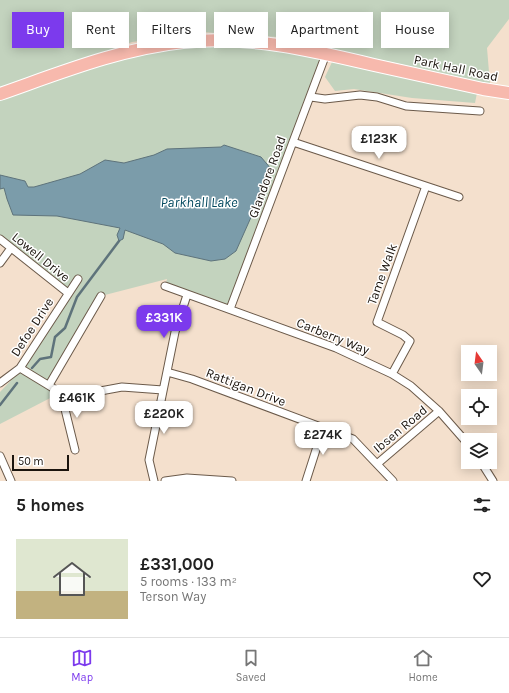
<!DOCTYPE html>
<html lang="en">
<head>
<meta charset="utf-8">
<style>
	:root { --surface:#fff; --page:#f6f6f6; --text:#222; --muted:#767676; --line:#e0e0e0; --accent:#7c3aed }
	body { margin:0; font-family:Karla,sans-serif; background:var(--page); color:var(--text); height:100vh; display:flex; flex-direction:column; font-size:15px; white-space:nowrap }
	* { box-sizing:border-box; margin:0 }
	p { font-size:13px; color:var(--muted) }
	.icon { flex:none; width:22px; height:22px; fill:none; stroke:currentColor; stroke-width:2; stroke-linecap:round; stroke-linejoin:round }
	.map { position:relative; height:481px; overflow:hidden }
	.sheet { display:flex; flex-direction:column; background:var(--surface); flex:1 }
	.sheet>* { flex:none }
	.hud { position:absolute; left:12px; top:12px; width:485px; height:36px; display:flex; gap:8px }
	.needle { width:26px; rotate:346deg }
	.tools { position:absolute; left:461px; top:345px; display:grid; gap:8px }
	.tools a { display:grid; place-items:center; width:36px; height:36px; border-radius:0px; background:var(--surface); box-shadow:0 2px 10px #0003; font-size:20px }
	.scale { position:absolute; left:12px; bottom:10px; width:57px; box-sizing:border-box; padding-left:4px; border:2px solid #1b140d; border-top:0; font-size:11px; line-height:14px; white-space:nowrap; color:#1b140d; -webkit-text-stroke:3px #fff; paint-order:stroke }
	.price { position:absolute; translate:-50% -34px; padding:0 9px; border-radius:8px; background:#fff; color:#222; font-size:13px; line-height:26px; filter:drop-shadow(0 1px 2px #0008) }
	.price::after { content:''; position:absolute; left:50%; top:24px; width:12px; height:9px; margin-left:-6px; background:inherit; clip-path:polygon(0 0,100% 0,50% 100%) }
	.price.on { background:var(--accent); color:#fff }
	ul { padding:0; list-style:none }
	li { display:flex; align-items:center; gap:12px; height:100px; padding:0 16px }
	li+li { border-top:1px solid var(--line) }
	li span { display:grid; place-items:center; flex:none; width:112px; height:80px; border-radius:0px; color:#555 }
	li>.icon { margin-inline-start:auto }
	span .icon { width:48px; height:48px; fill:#fffc; stroke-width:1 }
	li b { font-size:17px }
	h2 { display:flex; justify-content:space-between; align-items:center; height:48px; padding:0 16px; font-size:17px }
	.chip { padding:0 14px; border-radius:0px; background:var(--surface); box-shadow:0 2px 10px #0003; font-size:14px; line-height:36px }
	.chip.on { background:var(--accent); color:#fff }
	.menu { display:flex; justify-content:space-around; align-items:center; height:56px; border-top:1px solid var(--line); background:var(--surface); font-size:11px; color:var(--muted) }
	.menu a { display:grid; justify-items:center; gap:2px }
	.menu .on { color:var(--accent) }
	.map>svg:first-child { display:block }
	.green { fill:#c3d3be }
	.water { fill:#7b9caa; stroke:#5e737b }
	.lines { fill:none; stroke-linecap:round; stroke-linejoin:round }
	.stream { stroke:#5e737b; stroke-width:2.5 }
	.minor-casing { stroke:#6b5a4a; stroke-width:9 }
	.primary-casing { stroke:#fff; stroke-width:14 }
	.minor { stroke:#fff; stroke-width:7 }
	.primary { stroke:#f7b9ad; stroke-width:12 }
	.labels { text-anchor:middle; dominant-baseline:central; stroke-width:3; stroke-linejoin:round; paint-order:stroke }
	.street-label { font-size:13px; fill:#1b140d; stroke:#fff }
	.water-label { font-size:14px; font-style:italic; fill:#03495f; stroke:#fff }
</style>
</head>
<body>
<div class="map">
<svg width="509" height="481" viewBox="0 0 509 481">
	<rect width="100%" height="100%" fill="#f4e0cd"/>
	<path class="green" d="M 0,0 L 509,0 L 509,19 L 487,48 L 490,84 L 278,37 L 236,35 L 204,32 L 132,42 L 0,89 Z
		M 208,40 L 326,54 L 230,309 L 166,283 L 167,279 L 101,296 L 49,385 L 20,368 L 68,293 L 0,239 L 0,94 L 90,62 Z
		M 332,62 L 477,93 L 475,103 L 412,98 L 354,89 L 335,91 L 325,77 Z
		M 19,372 L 58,394 L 0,424 L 0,392 Z"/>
	<path class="water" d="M 224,145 L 261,157 L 272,170 L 236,251 L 225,259 L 211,261 L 175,253 L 163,244 L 125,230 L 123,239 L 119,241 L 117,235 L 120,228 L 57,216 L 13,215 L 7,199 L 4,188 L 0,189 L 0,175 L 25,181 L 28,187 L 34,187 L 80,174 L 105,160 L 124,163 L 154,155 L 167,149 L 221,147 Z"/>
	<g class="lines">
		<path class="stream" d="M 32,368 L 40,359 L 51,357 L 55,337 L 65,328 L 77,297 L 119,241
			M 0,405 L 17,383"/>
		<defs>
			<path id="minor" d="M 311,97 L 325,99 L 360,95 L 377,97 L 406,106 L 480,111
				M 293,142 L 459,197
				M 0,239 L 68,293
				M 0,263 L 11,248
				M 165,286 L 336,348 L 392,374 L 411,386 L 439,411 L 468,444
				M 230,309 L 326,54
				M 20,368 L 61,393 L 95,392 L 122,387 L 163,390
				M 167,372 L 192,379 L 353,439 L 393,481
				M 392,374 L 410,341 L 403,335 L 377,322 L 426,186
				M 0,383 L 20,368 L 78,279
				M 49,385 L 101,296
				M 61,393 L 75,450
				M 0,456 L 11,481
				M 481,462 L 493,481
				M 377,464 L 439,411
				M 154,481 L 149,460 L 175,332 L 187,295
				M 165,481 L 187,478 L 232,481
				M 306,481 L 323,428"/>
			<path id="primary" d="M 0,94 C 60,73 119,49 183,42 C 248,35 311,50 374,65 C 410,73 446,81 483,89 L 509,93"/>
		</defs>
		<use href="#minor" class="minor-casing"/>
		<use href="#primary" class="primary-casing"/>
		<use href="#minor" class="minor"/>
		<use href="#primary" class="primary"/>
	</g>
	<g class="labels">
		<g class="street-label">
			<text transform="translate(456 68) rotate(12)">Park Hall Road</text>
			<text transform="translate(267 177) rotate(-70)">Glandore Road</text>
			<text transform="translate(41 257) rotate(39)">Lowell Drive</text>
			<text transform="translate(382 274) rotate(-70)">Tame Walk</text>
			<text transform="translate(32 327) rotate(-57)">Defoe Drive</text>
			<text transform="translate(333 336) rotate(22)">Carberry Way</text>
			<text transform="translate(246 387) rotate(21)">Rattigan Drive</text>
			<text transform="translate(400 429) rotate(-40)">Ibsen Road</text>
		</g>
		<g class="water-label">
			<text x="199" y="202">Parkhall Lake</text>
		</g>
	</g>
</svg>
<div class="tools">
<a><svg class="needle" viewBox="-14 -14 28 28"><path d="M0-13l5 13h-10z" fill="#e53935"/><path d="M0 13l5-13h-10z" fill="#767676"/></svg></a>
<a><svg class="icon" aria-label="locate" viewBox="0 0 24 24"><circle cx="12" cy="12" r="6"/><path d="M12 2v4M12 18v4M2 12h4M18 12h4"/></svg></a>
<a><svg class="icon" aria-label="layers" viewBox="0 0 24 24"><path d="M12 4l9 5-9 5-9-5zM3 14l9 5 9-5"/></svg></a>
</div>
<div class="scale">50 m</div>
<b class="price" style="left:379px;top:160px">£123K</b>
<b class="price on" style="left:164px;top:339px">£331K</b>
<b class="price" style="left:77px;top:419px">£461K</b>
<b class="price" style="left:164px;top:435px">£220K</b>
<b class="price" style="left:323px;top:456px">£274K</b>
<div class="hud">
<a class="chip on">Buy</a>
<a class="chip">Rent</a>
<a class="chip">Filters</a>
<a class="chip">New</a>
<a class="chip">Apartment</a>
<a class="chip">House</a>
</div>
</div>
<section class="sheet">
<h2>5 homes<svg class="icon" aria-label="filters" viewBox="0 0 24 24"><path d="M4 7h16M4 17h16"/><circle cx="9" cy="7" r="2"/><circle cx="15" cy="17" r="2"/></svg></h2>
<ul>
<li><span style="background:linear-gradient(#dfe7d0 65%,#c2b280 0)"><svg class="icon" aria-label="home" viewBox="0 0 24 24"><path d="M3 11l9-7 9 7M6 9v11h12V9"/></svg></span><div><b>£331,000</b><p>5 rooms · 133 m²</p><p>Terson Way</p></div><svg class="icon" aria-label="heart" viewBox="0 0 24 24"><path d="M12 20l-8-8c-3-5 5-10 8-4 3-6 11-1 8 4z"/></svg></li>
</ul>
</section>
<nav class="menu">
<a class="on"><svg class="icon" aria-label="map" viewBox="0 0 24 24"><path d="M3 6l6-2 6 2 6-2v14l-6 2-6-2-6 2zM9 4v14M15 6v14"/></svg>Map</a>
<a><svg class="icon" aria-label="saved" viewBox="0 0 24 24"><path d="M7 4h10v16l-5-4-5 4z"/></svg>Saved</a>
<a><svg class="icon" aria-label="home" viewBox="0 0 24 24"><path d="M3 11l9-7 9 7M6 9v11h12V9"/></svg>Home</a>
</nav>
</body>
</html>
